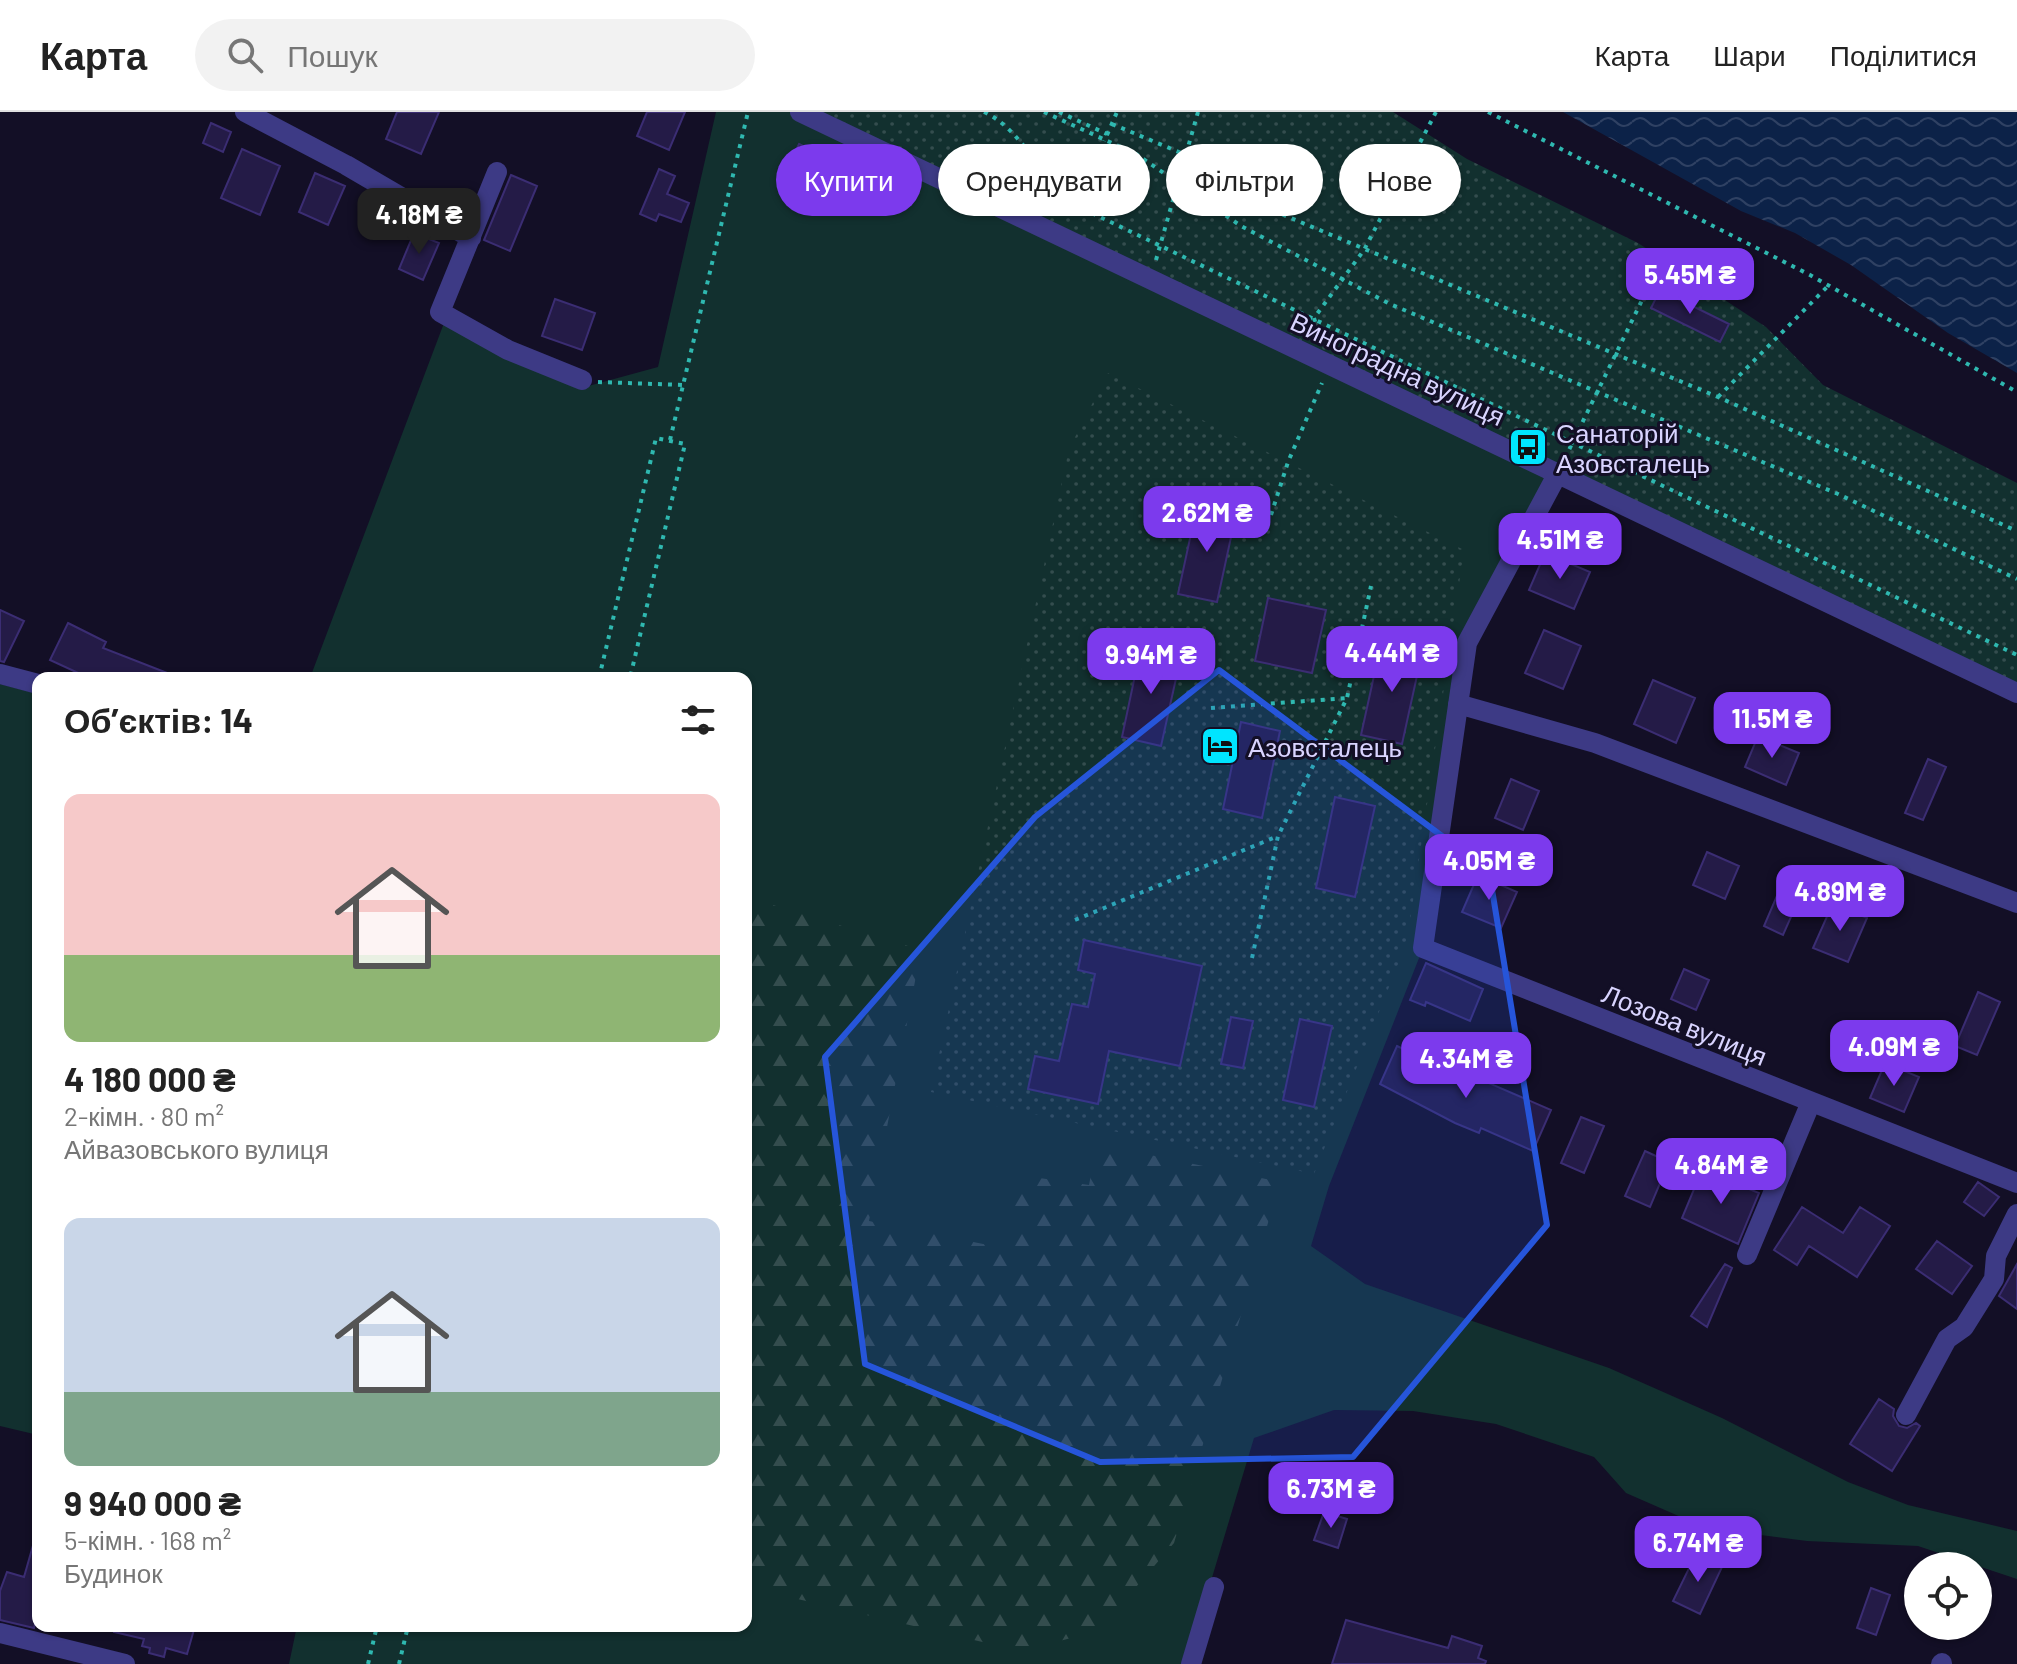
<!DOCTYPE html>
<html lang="uk">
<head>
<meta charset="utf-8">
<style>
	:root { --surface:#fff; --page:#f2f2f2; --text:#222; --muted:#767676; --line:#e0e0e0; --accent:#7c3aed }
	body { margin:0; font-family:Barlow,sans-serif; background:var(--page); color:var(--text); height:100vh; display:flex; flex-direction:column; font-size:30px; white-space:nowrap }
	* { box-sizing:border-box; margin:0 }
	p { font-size:26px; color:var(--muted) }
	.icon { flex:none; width:44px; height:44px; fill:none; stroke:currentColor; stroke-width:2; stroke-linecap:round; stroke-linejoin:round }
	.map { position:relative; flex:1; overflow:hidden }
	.side { position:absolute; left:32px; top:560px; width:720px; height:960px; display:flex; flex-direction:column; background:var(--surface); border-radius:16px; box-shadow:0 2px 6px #0004 }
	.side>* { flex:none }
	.guide { position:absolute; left:776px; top:32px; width:760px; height:72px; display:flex; gap:16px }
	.controls { position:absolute; left:1904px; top:1440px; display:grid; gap:16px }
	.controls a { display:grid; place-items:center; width:88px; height:88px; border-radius:50%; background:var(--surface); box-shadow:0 2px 6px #0004; font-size:40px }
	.price { position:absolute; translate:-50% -68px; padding:0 18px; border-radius:16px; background:var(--accent); color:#fff; font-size:26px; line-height:52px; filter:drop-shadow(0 2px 4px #0008) }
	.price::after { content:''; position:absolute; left:50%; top:48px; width:24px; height:18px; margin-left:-12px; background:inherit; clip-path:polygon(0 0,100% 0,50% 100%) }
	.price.active { background:#222; color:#fff }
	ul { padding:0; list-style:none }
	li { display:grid; align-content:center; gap:16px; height:424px; padding:0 32px }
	li span { display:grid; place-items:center; height:248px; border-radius:16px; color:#555 }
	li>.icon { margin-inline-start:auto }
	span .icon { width:144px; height:144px; fill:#fffc; stroke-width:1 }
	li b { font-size:34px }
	h2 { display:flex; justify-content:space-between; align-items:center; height:96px; padding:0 32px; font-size:34px }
	.chip { padding:0 28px; border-radius:36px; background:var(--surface); box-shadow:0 2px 6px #0004; font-size:28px; line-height:72px }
	.chip.active { background:var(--accent); color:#fff }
	header { display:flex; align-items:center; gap:48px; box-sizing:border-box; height:112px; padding:0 40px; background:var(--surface); border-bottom:2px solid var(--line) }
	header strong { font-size:38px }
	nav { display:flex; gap:44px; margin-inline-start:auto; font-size:28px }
	.search { width:560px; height:72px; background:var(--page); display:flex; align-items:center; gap:20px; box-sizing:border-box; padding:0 28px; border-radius:44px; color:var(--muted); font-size:30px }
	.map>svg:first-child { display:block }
	.green { fill:#12302f }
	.forest { fill:url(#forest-firs) }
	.park { fill:url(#park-dots) }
	.water { fill:url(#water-waves) }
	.building { fill:#241b47; stroke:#3b2d73; stroke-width:2 }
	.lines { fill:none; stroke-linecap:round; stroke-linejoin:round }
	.path { stroke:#2fb8b0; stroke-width:4; stroke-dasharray:4 6; stroke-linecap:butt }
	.minor { stroke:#3d3a85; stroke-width:20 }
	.marked { fill:#2655da; fill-opacity:0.2; stroke:#2655da; stroke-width:6; stroke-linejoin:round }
	.labels { text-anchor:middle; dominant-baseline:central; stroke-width:6; stroke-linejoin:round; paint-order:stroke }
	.street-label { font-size:26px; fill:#d9d4ff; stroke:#130f26 }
	.poi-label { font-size:26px; fill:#d9d4ff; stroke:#130f26; text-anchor:start }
</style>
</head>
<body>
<header>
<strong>Карта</strong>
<div class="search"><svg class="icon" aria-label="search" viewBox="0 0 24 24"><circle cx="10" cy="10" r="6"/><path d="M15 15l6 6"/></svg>Пошук</div>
<nav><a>Карта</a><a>Шари</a><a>Поділитися</a></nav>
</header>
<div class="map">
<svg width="2017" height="1552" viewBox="0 0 2017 1552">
	<defs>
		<pattern id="forest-firs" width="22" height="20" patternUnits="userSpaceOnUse" patternTransform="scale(2)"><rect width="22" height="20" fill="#12302f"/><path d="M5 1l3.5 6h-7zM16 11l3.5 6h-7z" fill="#344d4e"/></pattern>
		<pattern id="park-dots" width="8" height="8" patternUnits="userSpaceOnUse" patternTransform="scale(2)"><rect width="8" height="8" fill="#12302f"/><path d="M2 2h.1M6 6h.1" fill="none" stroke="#344d4e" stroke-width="1.8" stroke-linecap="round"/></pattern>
		<pattern id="water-waves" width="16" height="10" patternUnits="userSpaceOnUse" patternTransform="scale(2)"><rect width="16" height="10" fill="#0c2248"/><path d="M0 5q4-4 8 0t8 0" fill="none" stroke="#2f4163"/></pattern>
	</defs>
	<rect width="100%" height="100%" fill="#130f26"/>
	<path class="green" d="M 716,0 L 800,0 L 1558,361 L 1467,531 L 1423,836 L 1329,1074 L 1311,1134 L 1365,1172 L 1609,1256 L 1722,1306 L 1848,1370 L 1908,1393 L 2017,1419 L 2017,1467 L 1918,1434 L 1807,1429 L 1706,1416 L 1626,1381 L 1594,1345 L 1496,1312 L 1413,1299 L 1334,1298 L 1254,1326 L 1186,1552 L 289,1552 L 297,1514 L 746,1514 L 746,566 L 310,566 L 444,211 L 581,276 L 658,255 Z
		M 0,572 L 38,582 L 38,1323 L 0,1314 Z"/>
	<path class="forest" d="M 746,785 L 921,838 L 869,1109 L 1003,1136 L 1018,1063 L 1089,1073 L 1097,1032 L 1280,1070 L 1174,1431 L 1098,1519 L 1021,1539 L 746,1475 Z"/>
	<path class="park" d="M 800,0 L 1393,0 L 1467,47 L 1638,131 L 1766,215 L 1823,273 L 2017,371 L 2017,581 Z
		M 1108,261 L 1464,438 L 1407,830 L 1314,1062 L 931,980 L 1069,337 Z"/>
	<path class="water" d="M 1563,0 L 2017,0 L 2017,261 L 1948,221 L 1851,153 L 1795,121 L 1741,99 Z"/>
	<path class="building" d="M 397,0 L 439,0 L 421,42 L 386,27 Z
		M 647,0 L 685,0 L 669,38 L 637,24 Z
		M 211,11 L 231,20 L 223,40 L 203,31 Z
		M 799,32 L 858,61 L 840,98 L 781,69 Z
		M 242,37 L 280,54 L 260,103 L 221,86 Z
		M 659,57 L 675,64 L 667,82 L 689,91 L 681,110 L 659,102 L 656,109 L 640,102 Z
		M 315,61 L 345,74 L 328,113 L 299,100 Z
		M 511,63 L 537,74 L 510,139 L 484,128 Z
		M 414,121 L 439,131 L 423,168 L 399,157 Z
		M 1660,178 L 1729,212 L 1720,230 L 1651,196 Z
		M 555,187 L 595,201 L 582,238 L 542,224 Z
		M 1197,394 L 1236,402 L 1217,490 L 1178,482 Z
		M 1545,441 L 1590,460 L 1574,497 L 1529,478 Z
		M 1268,486 L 1326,498 L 1312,561 L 1255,549 Z
		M 0,498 L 24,509 L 4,550 L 0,549 Z
		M 68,511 L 106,530 L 103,536 L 180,566 L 89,566 L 50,548 Z
		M 1544,518 L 1581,534 L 1563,577 L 1525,561 Z
		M 1381,532 L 1422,541 L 1402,632 L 1361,623 Z
		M 1141,535 L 1181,544 L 1161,634 L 1122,625 Z
		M 1653,568 L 1695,586 L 1676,631 L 1634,612 Z
		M 1241,610 L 1280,619 L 1262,706 L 1223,697 Z
		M 1758,624 L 1799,641 L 1786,673 L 1745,655 Z
		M 1928,647 L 1946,655 L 1923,708 L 1905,701 Z
		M 1511,667 L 1539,679 L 1523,718 L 1495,706 Z
		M 1335,685 L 1375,694 L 1355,785 L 1316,776 Z
		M 1707,740 L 1739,754 L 1725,787 L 1693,773 Z
		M 1478,763 L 1517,780 L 1501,816 L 1462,800 Z
		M 1782,772 L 1802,780 L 1783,823 L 1764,814 Z
		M 1833,791 L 1867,806 L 1848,850 L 1813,836 Z
		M 1084,828 L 1202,854 L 1180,954 L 1109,939 L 1098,992 L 1028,977 L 1035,944 L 1059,949 L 1072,892 L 1088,895 L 1095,862 L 1078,858 Z
		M 1426,851 L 1483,877 L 1470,909 L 1426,890 L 1425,894 L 1410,888 Z
		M 1684,857 L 1709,868 L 1696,898 L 1671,887 Z
		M 1978,880 L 2000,890 L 1977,943 L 1955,934 Z
		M 1231,905 L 1253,909 L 1243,956 L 1221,952 Z
		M 1300,907 L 1332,914 L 1314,995 L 1283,988 Z
		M 1397,934 L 1473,970 L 1475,965 L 1551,998 L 1533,1039 L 1481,1016 L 1479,1021 L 1455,1011 L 1380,972 Z
		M 1885,951 L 1919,965 L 1904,1000 L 1870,986 Z
		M 1581,1005 L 1604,1014 L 1584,1061 L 1561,1051 Z
		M 1645,1039 L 1669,1050 L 1650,1095 L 1625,1084 Z
		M 1702,1058 L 1759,1081 L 1738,1132 L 1682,1106 Z
		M 1978,1070 L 1999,1085 L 1984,1104 L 1964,1090 Z
		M 1802,1095 L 1843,1121 L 1860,1095 L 1890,1114 L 1857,1165 L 1809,1134 L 1797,1153 L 1774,1138 Z
		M 1937,1129 L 1972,1154 L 1952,1182 L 1916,1157 Z
		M 1725,1152 L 1732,1156 L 1707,1215 L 1691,1204 Z
		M 2017,1152 L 2017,1197 L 1999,1184 Z
		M 1879,1287 L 1894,1297 L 1893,1304 L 1899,1314 L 1907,1316 L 1916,1311 L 1920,1314 L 1892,1359 L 1850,1332 Z
		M 1324,1400 L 1347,1407 L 1338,1436 L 1314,1428 Z
		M 34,1430 L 38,1431 L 38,1499 L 34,1516 L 0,1508 L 0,1479 L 7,1460 L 24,1465 Z
		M 1696,1442 L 1722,1455 L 1700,1502 L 1673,1489 Z
		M 1871,1476 L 1890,1483 L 1876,1523 L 1857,1516 Z
		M 1346,1508 L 1448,1536 L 1452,1524 L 1482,1534 L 1478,1546 L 1486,1549 L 1485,1552 L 1332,1552 Z
		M 115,1514 L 195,1514 L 187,1542 L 166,1536 L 164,1545 L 149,1541 L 150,1536 L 142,1534 L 144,1527 L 114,1520 Z"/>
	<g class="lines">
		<path class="path" d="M 984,0 C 1025,19 1040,69 1077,94 L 2017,543
			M 1044,0 L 1136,42 L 1241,114 L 1390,192 L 1838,382 L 2017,467
			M 1059,0 L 1107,22 L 1104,29
			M 1488,0 L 1810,163 L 2017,280
			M 1112,12 L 1186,43
			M 1107,23 L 1117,0
			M 1181,60 L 1718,285 L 2017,419
			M 1156,148 L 1198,0
			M 1321,229 L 1314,206 L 1364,138 L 1436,0
			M 598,270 L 684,273
			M 1718,285 L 1828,174
			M 670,328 L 748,0
			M 1565,346 L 1648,176
			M 1271,403 L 1288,350 L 1322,271
			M 599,566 L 656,326 L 685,332 L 630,566
			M 1211,596 L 1347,586
			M 1075,808 L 1278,724
			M 1252,846 L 1278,724 L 1347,586 L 1371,474
			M 368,1552 L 377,1514
			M 399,1552 L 408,1514"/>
		<path class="minor" d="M 245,0 L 346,53 L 471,126
			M 800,0 L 2017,581
			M 497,60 L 440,200 L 508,238 L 582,268
			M 1558,361 L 1467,531 L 1423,836 L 2017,1071
			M 0,562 L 38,572
			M 1458,592 L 1595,631 L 2017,791
			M 1747,1143 L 1811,990
			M 1906,1303 L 1947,1227 L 1964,1215 L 1994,1167 L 1996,1144 L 2017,1102
			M 0,1521 L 125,1552
			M 1191,1552 L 1214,1475
			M 1941,1552 L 1942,1551"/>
	</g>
	<path class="marked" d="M 1219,558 L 1489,759 L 1547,1113 L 1353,1345 L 1100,1350 L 865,1252 L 825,945 L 1035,705 Z"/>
	<defs>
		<symbol id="bus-square" viewBox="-11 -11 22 22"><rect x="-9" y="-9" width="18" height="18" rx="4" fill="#00e5ff" stroke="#130f26"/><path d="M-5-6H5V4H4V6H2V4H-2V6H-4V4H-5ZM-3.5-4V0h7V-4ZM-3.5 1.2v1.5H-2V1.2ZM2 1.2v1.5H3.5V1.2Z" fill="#111"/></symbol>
		<symbol id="hotel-square" viewBox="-11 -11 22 22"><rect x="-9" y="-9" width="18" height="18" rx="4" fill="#00e5ff" stroke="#130f26"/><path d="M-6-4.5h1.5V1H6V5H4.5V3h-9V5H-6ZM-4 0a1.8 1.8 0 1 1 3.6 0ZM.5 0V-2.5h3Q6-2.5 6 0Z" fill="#111"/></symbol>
	</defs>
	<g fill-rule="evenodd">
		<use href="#bus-square" x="1506" y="313" width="44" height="44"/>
		<use href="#hotel-square" x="1198" y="612" width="44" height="44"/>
	</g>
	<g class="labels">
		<g class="street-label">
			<text transform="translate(1398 256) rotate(25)">Виноградна вулиця</text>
			<text transform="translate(1685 912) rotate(22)">Лозова вулиця</text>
		</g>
		<g class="poi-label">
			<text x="1556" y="320">Санаторій<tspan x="1556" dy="30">Азовсталець</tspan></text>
			<text x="1248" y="634">Азовсталець</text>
		</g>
	</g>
</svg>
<div class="controls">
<a><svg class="icon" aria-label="locate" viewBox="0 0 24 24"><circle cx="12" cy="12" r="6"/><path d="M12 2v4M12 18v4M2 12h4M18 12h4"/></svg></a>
</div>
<b class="price active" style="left:419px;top:144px">4.18M ₴</b>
<b class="price" style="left:1690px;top:204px">5.45M ₴</b>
<b class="price" style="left:1207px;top:442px">2.62M ₴</b>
<b class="price" style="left:1560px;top:469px">4.51M ₴</b>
<b class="price" style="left:1392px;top:582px">4.44M ₴</b>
<b class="price" style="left:1151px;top:584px">9.94M ₴</b>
<b class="price" style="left:1772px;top:648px">11.5M ₴</b>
<b class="price" style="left:1489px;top:790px">4.05M ₴</b>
<b class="price" style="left:1840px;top:821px">4.89M ₴</b>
<b class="price" style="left:1894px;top:976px">4.09M ₴</b>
<b class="price" style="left:1466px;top:988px">4.34M ₴</b>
<b class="price" style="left:1721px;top:1094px">4.84M ₴</b>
<b class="price" style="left:1331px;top:1418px">6.73M ₴</b>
<b class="price" style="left:1698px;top:1472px">6.74M ₴</b>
<div class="guide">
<a class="chip active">Купити</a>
<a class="chip">Орендувати</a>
<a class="chip">Фільтри</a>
<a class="chip">Нове</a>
</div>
<section class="side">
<h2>Об’єктів: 14<svg class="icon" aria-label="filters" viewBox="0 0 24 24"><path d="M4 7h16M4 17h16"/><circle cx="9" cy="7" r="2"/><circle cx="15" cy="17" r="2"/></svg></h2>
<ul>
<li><span style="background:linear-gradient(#f6c9c9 65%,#8fb573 0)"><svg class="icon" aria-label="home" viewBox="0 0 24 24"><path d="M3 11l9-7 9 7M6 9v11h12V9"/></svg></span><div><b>4 180 000 ₴</b><p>2-кімн. · 80 m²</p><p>Айвазовського вулиця</p></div></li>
<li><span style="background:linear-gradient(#c9d6e8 70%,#7fa58c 0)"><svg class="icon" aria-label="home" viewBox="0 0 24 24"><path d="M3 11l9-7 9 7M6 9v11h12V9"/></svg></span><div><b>9 940 000 ₴</b><p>5-кімн. · 168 m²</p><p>Будинок</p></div></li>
</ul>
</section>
</div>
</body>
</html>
